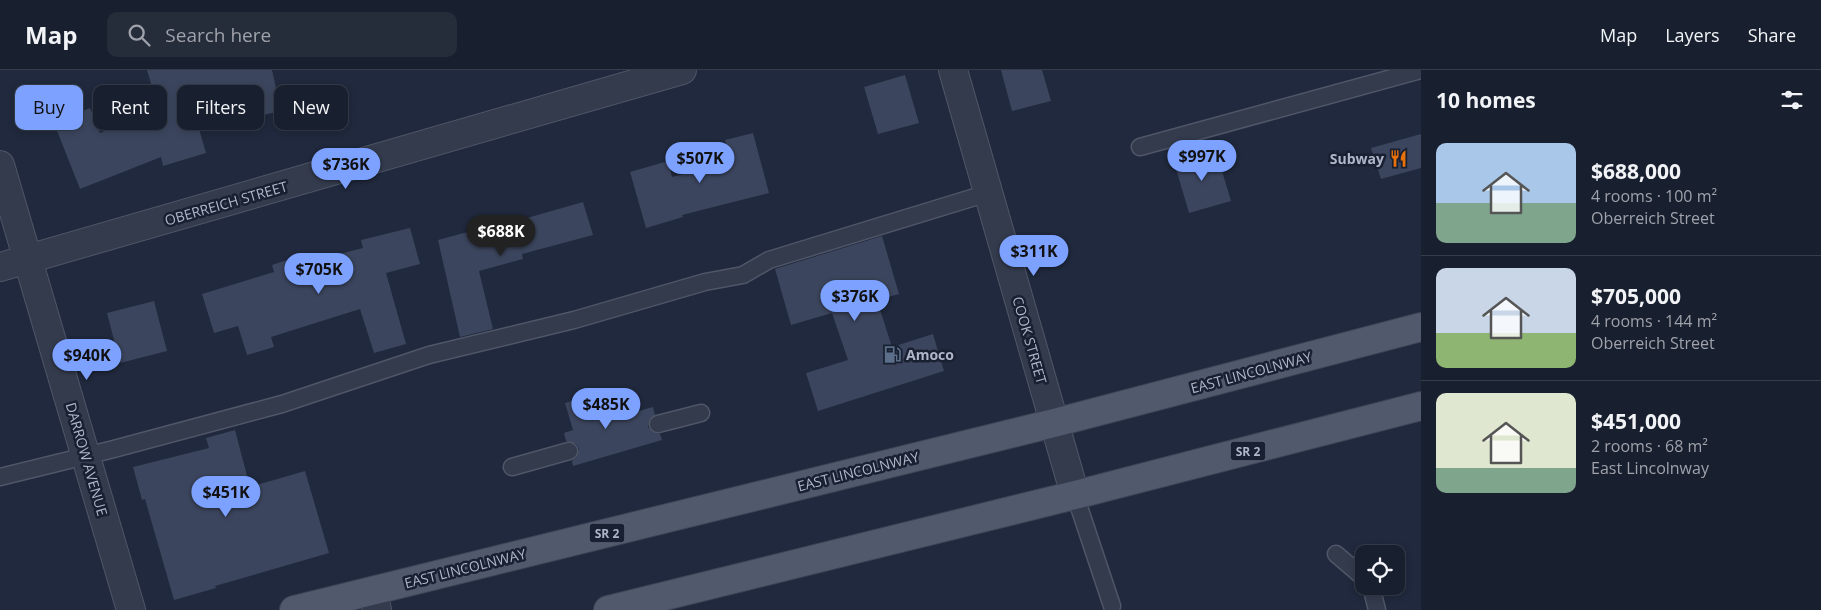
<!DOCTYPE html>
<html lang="en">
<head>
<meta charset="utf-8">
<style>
	:root { --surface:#181f2e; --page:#252c3a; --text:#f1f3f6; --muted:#9fa2aa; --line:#363d4a; --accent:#7da1ff }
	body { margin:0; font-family:"Open Sans",sans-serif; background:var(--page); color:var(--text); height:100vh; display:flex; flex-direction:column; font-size:19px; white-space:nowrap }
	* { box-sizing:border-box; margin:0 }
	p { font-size:16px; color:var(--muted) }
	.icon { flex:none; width:28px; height:28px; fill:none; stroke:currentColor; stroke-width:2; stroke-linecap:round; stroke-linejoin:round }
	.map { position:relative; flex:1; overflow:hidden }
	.sheet { display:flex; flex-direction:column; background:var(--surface); width:400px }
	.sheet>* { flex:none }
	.banner { position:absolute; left:15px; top:15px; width:475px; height:45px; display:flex; gap:10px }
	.tools { position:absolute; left:1355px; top:475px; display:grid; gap:10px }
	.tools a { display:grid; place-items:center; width:50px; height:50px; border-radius:10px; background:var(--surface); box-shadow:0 2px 8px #0003,0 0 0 1px var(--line); font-size:25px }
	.price { position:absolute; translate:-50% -42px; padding:0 11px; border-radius:18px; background:var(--accent); color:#111; font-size:16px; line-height:32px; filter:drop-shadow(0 1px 2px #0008) }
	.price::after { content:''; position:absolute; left:50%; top:30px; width:15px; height:11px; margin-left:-8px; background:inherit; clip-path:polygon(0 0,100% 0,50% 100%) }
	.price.on { background:#222; color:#fff }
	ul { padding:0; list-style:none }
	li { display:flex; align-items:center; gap:15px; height:125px; padding:0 15px }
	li+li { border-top:1px solid var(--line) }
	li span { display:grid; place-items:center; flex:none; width:140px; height:100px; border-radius:10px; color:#555 }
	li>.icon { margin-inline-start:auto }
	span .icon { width:60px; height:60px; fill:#fffc; stroke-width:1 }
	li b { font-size:21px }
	h2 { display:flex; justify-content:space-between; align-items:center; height:60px; padding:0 15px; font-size:21px }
	.pill { padding:0 18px; border-radius:10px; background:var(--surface); box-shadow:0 2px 8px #0003,0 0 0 1px var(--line); font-size:18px; line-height:45px }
	.pill.on { background:var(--accent); color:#111 }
	header { display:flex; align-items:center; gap:30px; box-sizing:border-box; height:70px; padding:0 25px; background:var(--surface); border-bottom:1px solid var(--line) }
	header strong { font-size:24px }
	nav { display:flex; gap:28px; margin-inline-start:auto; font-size:18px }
	.search { width:350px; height:45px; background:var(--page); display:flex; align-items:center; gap:12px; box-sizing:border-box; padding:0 18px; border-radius:10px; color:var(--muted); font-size:19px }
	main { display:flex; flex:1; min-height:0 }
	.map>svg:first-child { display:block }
	.building { fill:#3b455d }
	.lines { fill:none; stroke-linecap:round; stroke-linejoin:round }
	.service-casing { stroke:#4f5667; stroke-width:19 }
	.minor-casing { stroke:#4f5667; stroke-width:30 }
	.primary-casing { stroke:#3d4456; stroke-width:30 }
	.service { stroke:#343b4d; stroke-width:16 }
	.minor { stroke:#343b4d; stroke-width:28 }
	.primary { stroke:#515a6d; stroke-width:28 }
	.labels { text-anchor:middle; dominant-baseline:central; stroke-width:5; stroke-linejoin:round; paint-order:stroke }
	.shield { fill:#192031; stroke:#82899b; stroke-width:1 }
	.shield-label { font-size:12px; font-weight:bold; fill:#afb6c9 }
	.poi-label { font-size:14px; font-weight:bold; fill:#afb6c9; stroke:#192031; text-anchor:end }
	.street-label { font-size:14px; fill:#afb6c9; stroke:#192031 }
</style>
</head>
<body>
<header>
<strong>Map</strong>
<div class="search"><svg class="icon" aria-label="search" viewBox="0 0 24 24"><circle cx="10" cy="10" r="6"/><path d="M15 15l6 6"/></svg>Search here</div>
<nav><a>Map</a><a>Layers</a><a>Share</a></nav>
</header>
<main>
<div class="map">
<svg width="1421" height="540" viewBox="0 0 1421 540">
	<rect width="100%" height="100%" fill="#20293d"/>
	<path class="building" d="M 147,0 L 272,0 L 281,41 L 199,59 L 206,83 L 163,96 L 161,87 L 80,119 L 54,53 L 90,38 L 100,63 L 148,44 L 147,40 L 158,37 Z
		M 1001,0 L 1042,0 L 1051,31 L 1012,41 Z
		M 905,5 L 919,53 L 878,64 L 864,17 Z
		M 753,63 L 769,123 L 682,145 L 683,147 L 646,158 L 630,102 L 668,91 L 672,107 L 730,92 L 725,70 Z
		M 1421,64 L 1421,98 L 1381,109 L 1371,78 Z
		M 1216,81 L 1231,131 L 1189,143 L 1174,92 Z
		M 583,132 L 593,165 L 522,184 L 523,189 L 479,201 L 493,259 L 460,267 L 438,170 L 512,150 L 513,152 Z
		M 410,158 L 420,194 L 386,203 L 406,274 L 374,283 L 360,239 L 271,267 L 274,277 L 247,285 L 238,256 L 214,263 L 202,224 L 274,202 L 272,195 L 293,188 L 298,194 L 316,188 L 316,190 L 363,178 L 361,170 Z
		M 882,166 L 899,224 L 877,230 L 892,277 L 933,264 L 944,301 L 818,341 L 806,303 L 848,290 L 832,243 L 791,255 L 775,199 Z
		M 154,231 L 167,281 L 120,293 L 107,243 Z
		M 599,323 L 607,350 L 653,337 L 655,345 L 649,351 L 648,357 L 655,363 L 660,364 L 662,370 L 573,396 L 572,391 L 576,388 L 579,379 L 576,374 L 566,371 L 564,363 L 573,360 L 565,333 Z
		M 235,360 L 250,417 L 305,401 L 329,483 L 215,516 L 216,518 L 174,530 L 145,429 L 142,430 L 133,397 L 209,378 L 206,368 Z"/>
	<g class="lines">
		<defs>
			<path id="service" d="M 1140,77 L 1421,0
				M 658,354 L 701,343
				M 512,397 L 569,381
				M 0,407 L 110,380 L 282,334 L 429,285 L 574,250 L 705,212 L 743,205 L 769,190 L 988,123
				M 1075,425 L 1112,536
				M 1336,484 L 1364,508
				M 1371,516 L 1377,540"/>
			<path id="minor" d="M 953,0 L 1075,425
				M 0,95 L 131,540
				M 0,197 L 682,0
				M 373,521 L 377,540"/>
			<path id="primary" d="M 294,540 L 1054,353 L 1421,257
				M 608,540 L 1075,425 L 1421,336"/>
		</defs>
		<use href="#service" class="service-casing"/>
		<use href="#minor" class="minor-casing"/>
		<use href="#primary" class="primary-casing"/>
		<use href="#service" class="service"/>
		<use href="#minor" class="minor"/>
		<use href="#primary" class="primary"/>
	</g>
	<defs>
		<symbol id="restaurant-bare" viewBox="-9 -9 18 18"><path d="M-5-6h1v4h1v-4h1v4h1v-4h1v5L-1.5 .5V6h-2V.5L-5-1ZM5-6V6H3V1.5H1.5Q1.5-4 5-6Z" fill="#e8710a" stroke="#192031" stroke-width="2.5" paint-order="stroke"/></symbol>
		<symbol id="fuel-bare" viewBox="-9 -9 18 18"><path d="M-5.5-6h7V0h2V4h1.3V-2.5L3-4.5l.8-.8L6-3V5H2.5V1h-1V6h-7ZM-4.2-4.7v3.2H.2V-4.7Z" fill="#5c6f8a" stroke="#192031" stroke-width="2.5" paint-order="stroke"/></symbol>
	</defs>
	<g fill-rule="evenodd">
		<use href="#restaurant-bare" x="1386" y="76" width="25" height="25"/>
		<use href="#fuel-bare" x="880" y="272" width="25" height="25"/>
	</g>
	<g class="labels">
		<g class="shield">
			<rect x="1230.5" y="371.5" width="35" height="19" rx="4"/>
			<rect x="589.5" y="453.5" width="35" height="19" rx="4"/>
		</g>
		<g class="shield-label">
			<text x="1248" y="381">SR 2</text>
			<text x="607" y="463">SR 2</text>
		</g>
		<g class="poi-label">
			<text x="1384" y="88">Subway</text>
			<text x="906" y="284" text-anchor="start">Amoco</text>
		</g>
		<g class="street-label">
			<text transform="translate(226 133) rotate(-16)">OBERREICH STREET</text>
			<text transform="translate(1030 270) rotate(74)">COOK STREET</text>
			<text transform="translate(1251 302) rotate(-15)">EAST LINCOLNWAY</text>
			<text transform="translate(87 389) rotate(74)">DARROW AVENUE</text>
			<text transform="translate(858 401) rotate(-14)">EAST LINCOLNWAY</text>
			<text transform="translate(465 498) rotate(-14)">EAST LINCOLNWAY</text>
		</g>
	</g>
</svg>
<div class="tools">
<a><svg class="icon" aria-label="locate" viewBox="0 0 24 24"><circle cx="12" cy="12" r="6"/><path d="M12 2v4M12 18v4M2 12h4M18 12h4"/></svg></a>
</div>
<b class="price" style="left:1202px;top:112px">$997K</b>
<b class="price" style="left:700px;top:114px">$507K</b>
<b class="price" style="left:346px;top:120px">$736K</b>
<b class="price on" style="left:501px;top:187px">$688K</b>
<b class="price" style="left:1034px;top:207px">$311K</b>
<b class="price" style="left:319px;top:225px">$705K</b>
<b class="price" style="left:855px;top:252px">$376K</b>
<b class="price" style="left:87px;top:311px">$940K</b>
<b class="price" style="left:606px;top:360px">$485K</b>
<b class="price" style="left:226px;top:448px">$451K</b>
<div class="banner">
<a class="pill on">Buy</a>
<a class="pill">Rent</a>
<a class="pill">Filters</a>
<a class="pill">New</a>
</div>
</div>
<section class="sheet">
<h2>10 homes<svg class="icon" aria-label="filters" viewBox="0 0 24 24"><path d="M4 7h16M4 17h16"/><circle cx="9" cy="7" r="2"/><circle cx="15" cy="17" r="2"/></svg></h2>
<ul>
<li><span style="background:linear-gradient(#a9c7e8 60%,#7fa58c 0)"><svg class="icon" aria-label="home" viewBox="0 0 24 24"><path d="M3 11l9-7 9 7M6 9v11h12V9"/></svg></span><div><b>$688,000</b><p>4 rooms · 100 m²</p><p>Oberreich Street</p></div></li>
<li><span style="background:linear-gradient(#c9d6e8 65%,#8fb573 0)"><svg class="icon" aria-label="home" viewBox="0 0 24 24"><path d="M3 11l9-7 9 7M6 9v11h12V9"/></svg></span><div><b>$705,000</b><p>4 rooms · 144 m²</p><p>Oberreich Street</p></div></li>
<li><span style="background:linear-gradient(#dfe7d0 75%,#7fa58c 0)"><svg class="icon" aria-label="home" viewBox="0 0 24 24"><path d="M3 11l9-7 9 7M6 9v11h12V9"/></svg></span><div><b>$451,000</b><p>2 rooms · 68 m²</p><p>East Lincolnway</p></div></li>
</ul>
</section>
</main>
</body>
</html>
